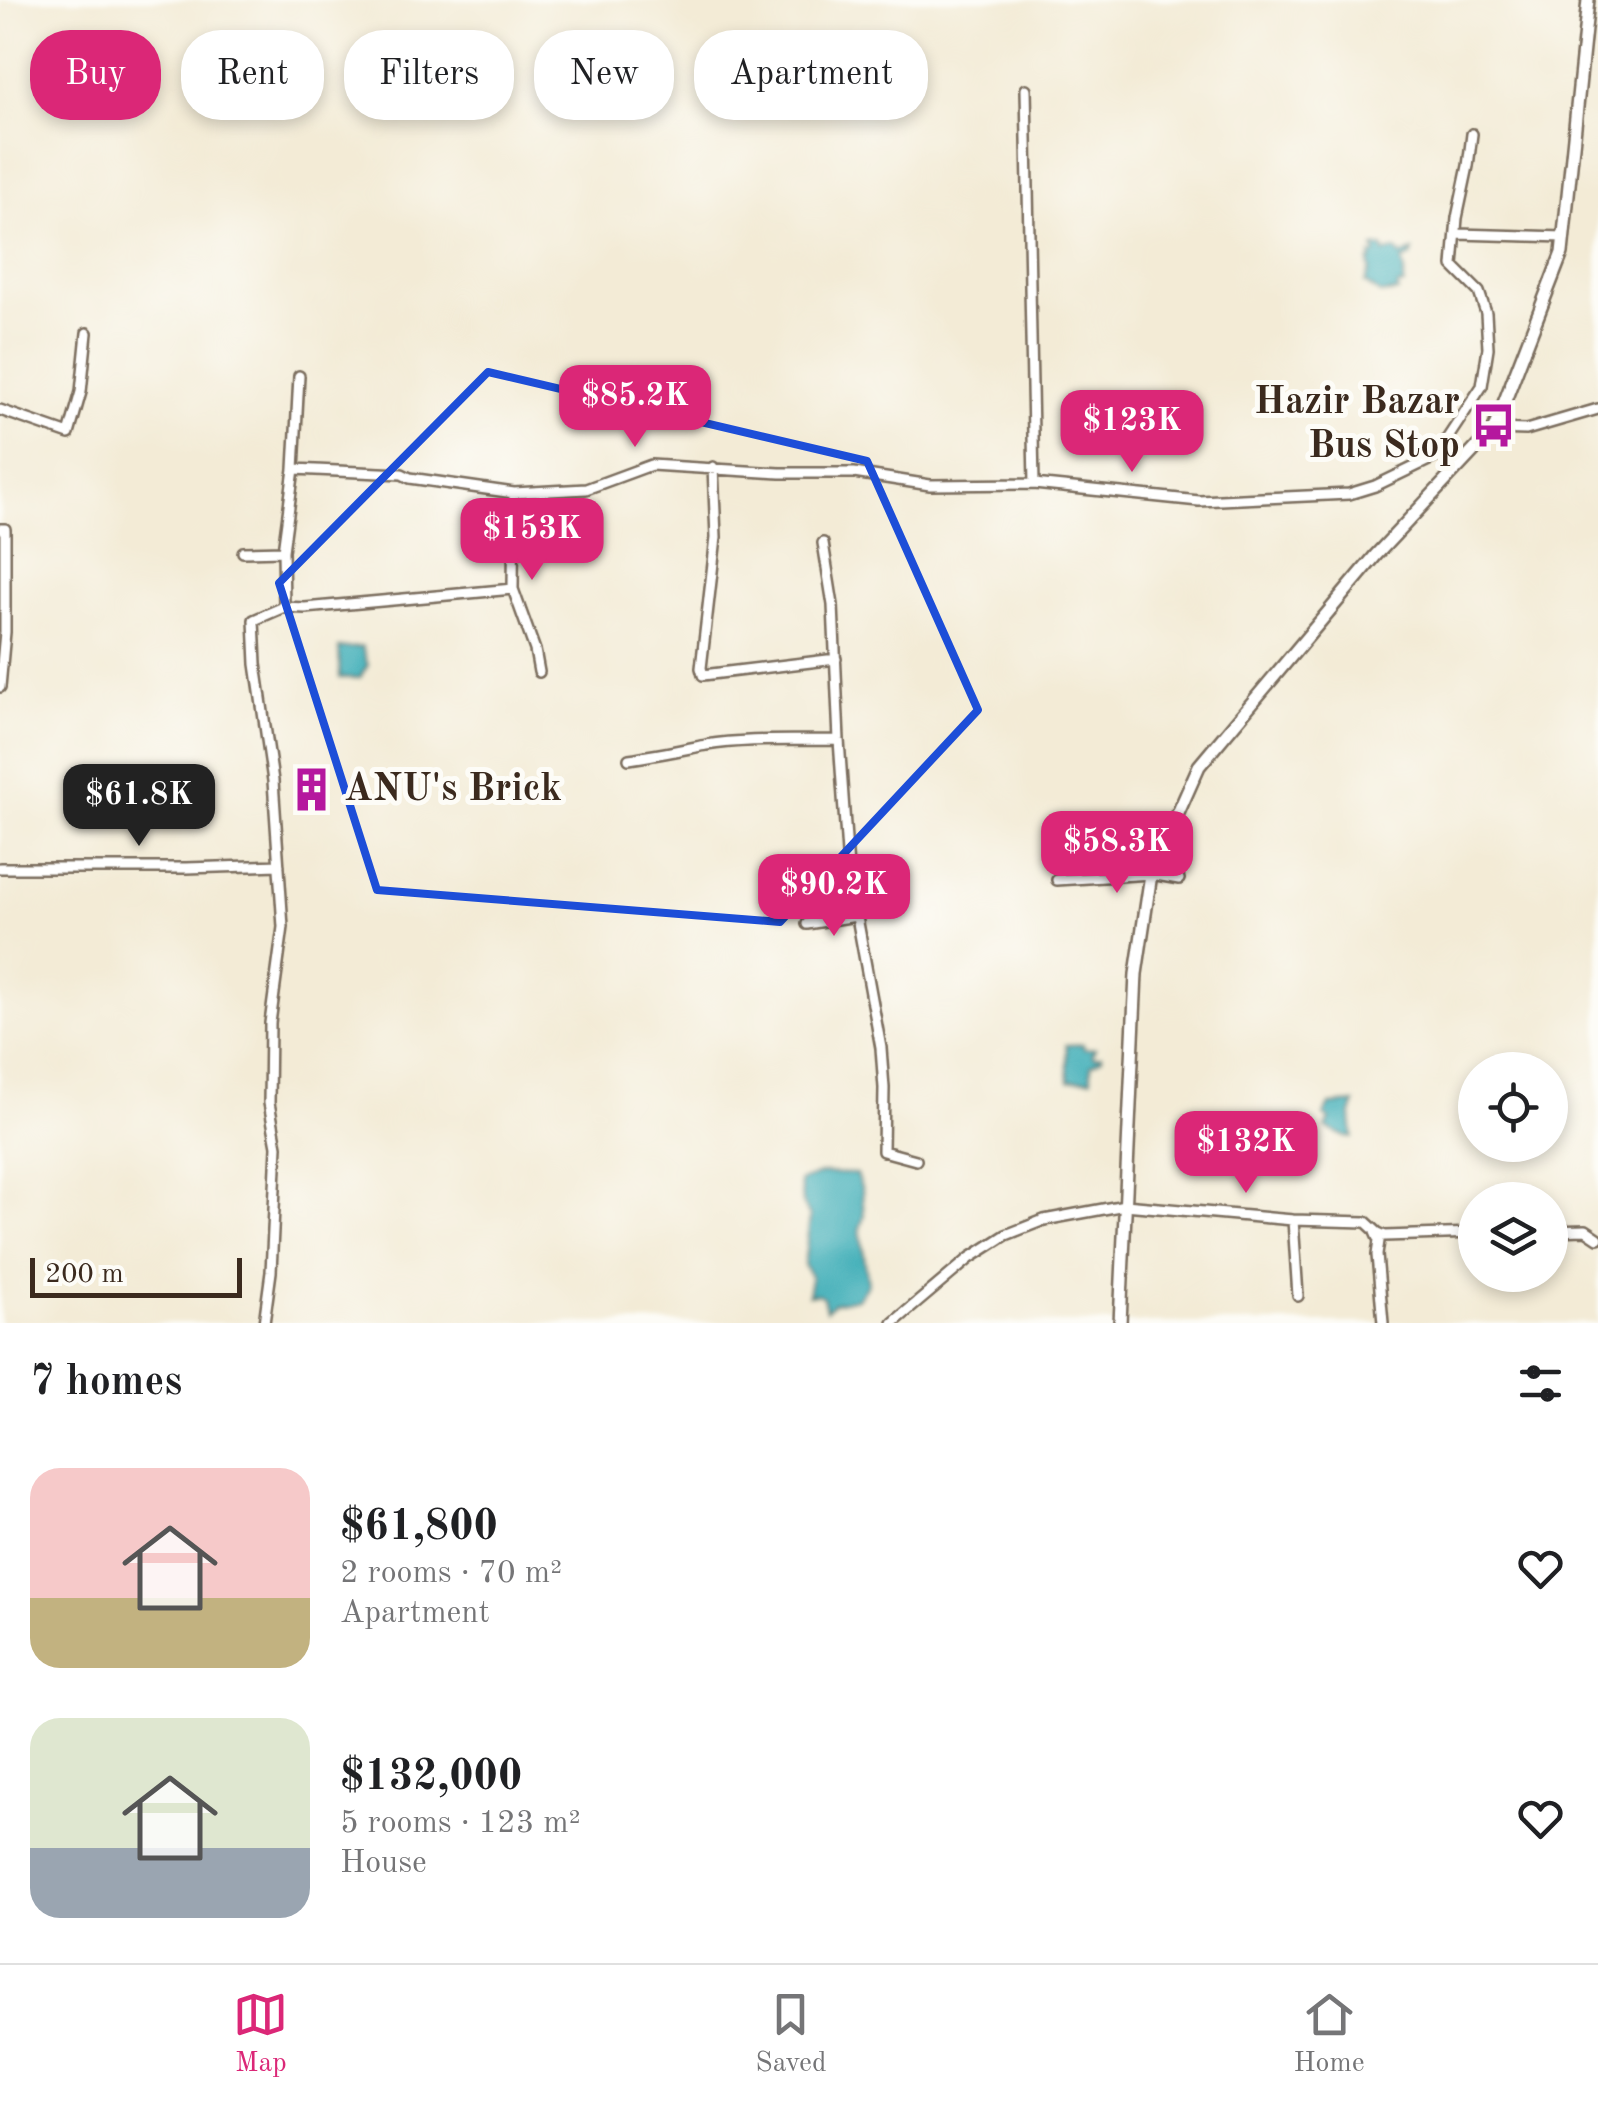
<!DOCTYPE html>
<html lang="en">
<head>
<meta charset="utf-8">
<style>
	:root { --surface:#fff; --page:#f6f6f6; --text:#202124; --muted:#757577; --line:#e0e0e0; --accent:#db2777 }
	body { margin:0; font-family:"Old Standard TT",serif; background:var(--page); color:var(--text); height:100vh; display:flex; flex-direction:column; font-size:38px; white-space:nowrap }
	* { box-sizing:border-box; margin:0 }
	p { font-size:32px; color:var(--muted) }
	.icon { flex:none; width:55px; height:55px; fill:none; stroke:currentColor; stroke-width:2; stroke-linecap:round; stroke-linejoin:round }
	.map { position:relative; height:1323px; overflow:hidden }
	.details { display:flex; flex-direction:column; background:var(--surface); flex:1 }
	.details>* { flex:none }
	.guide { position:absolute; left:30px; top:30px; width:1000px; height:90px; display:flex; gap:20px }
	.fabs { position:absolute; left:1458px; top:1052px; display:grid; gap:20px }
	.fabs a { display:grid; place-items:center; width:110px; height:110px; border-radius:50%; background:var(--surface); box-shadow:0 5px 15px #0003; font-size:50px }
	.scale { position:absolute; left:30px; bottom:25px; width:212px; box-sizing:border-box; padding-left:10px; border:5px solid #3b2a1e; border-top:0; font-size:28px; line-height:35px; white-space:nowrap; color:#3b2a1e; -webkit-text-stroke:8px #fdfcf7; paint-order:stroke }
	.price { position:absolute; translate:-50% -85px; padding:0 22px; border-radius:20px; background:var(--accent); color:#fff; font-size:32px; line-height:65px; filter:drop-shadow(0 2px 5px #0008) }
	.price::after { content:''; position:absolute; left:50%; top:60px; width:30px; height:22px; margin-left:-15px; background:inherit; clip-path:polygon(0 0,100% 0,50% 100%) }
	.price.current { background:#222; color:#fff }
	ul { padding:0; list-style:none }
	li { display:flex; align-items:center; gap:30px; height:250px; padding:0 30px }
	li span { display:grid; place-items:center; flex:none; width:280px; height:200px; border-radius:30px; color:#555 }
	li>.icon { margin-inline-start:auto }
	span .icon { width:120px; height:120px; fill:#fffc; stroke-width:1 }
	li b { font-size:42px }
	h2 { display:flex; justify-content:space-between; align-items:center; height:120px; padding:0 30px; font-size:42px }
	.tag { padding:0 35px; border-radius:40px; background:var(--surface); box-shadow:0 5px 15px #0003; font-size:35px; line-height:90px }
	.tag.current { background:var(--accent); color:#fff }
	.dock { display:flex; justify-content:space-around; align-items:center; height:140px; border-top:2px solid var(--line); background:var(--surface); font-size:28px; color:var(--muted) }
	.dock a { display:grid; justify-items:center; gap:5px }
	.dock .current { color:var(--accent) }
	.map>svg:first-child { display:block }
	.water { fill:#3cadb7; stroke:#3c6c6a; stroke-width:2.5 }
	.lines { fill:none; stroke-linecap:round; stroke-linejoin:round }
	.minor-casing { stroke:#7b6e5e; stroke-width:14 }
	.major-casing { stroke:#7b6e5e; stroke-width:16 }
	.minor { stroke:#fff; stroke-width:9 }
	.major { stroke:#fff; stroke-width:11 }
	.marked { fill:none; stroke:#1d4ed8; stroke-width:8; stroke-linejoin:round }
	.labels { text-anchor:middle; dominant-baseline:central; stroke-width:10; stroke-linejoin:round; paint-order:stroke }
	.poi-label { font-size:38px; font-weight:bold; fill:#3b2a1e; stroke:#fdfcf7; text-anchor:end }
</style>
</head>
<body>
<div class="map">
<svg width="1598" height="1323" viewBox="0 0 1598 1323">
	<rect width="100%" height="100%" fill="#fdfcf7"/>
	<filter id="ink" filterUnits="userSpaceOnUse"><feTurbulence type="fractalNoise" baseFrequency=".01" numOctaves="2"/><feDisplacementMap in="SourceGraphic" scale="20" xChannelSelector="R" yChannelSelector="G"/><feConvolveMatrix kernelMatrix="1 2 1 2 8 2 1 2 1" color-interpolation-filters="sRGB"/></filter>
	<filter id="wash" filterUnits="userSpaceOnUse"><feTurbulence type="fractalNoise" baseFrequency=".0048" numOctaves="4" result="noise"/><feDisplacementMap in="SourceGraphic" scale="40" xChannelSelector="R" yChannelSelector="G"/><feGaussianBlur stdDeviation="2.25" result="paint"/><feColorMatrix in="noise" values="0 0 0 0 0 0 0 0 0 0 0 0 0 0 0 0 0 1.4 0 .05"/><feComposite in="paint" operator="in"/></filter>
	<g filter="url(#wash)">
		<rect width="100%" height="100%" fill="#f3ebd6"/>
		<path class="water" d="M 1383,247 L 1384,253 L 1396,250 L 1400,256 L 1413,251 L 1411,257 L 1402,261 L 1404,268 L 1404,285 L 1398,286 L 1398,292 L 1380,294 L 1365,283 L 1370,269 L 1369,262 L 1372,259 L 1371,255 L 1376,254 L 1374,248 Z
			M 362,647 L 368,665 L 360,678 L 340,678 L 339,648 Z
			M 1083,1044 L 1084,1049 L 1095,1048 L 1092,1054 L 1095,1057 L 1101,1055 L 1102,1058 L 1091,1065 L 1091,1079 L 1069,1081 L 1066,1045 Z
			M 1355,1103 L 1351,1115 L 1353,1137 L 1346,1137 L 1326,1128 L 1330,1119 L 1324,1116 L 1330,1105 Z
			M 823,1173 L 856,1174 L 862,1190 L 864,1216 L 860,1228 L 868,1283 L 858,1298 L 834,1303 L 826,1310 L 823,1297 L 817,1294 L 808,1295 L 811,1277 L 804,1265 L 810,1217 L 802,1202 L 800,1181 Z"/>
	</g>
	<g filter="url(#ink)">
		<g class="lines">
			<defs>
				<path id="minor" d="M 1026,89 L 1034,484
					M 1457,234 L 1564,237
					M 0,410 L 69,434 L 81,392 L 87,333
					M 1494,429 L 1526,430 L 1598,409
					M 713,467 L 716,537 L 701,668 L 703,675 L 836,659
					M 294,469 L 402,474 L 410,478 L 514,493 L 586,489 L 651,465 L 780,473 L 854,473 L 930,485 L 1034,484 L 1199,501 L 1349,494 L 1375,486 L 1435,457 L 1438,448 L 1447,439 L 1482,386 L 1488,348 L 1486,313 L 1479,292 L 1453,266 L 1457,218 L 1468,166 L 1472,134
					M 514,493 L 513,589 L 535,650 L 539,672
					M 0,529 L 5,529 L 5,632 L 0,687
					M 823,543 L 833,605 L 839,740 L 848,868 L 881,1048 L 884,1088 L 883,1151 L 916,1160
					M 243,552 L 283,551
					M 284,607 L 283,551 L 294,469 L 299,376
					M 629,759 C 655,755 680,750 706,745 C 749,738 795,741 839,740
					M 0,868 L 186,868 L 279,865
					M 1057,880 L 1151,874 L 1179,879
					M 807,924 L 856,916
					M 1293,1220 L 1298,1296
					M 1550,1231 L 1586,1230 L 1598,1238
					M 1375,1232 L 1379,1241 L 1377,1255 L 1383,1323
					M 264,1323 L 271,1272 L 277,1146 L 269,1103 L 270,1023 L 283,927 L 273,781 L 256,664 L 254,620 L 284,607 L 305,608 L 513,589
					M 893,1323 L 970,1258 L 1006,1235 L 1044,1220 L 1125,1205 L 1293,1220 L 1366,1222 L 1378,1233 L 1385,1236 L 1475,1233"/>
				<path id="major" d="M 1120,1323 L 1136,974 L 1151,874 L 1199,766 L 1376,555 L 1494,429 L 1562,253 L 1588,0"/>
			</defs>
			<use href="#minor" class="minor-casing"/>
			<use href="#major" class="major-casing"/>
			<use href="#minor" class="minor"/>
			<use href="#major" class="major"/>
		</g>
	</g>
	<path class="marked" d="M 488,372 L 867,461 L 978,710 L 780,922 L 377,890 L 279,583 Z"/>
	<defs>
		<symbol id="bus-bare" viewBox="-9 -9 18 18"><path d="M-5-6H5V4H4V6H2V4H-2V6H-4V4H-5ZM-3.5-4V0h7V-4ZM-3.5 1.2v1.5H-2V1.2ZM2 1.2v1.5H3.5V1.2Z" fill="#b5179e" stroke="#fdfcf7" stroke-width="2.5" paint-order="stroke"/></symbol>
		<symbol id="building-bare" viewBox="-9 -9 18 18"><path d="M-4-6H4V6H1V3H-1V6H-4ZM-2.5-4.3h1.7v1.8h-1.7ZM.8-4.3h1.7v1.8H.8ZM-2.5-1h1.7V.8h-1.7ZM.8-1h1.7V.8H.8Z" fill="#b5179e" stroke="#fdfcf7" stroke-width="2.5" paint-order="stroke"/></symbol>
	</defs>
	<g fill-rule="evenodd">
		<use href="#bus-bare" x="1462" y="394" width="63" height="63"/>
		<use href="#building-bare" x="280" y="758" width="63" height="63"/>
	</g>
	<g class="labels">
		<g class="poi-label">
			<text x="1460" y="403">Hazir Bazar<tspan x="1460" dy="44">Bus Stop</tspan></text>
			<text x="344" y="790" text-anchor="start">ANU's Brick</text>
		</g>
	</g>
</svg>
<div class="fabs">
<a><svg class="icon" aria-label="locate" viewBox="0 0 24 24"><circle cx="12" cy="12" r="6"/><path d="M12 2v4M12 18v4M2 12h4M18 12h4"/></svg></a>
<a><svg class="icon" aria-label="layers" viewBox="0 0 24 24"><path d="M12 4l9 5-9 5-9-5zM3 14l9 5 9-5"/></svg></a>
</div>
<div class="scale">200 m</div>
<b class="price" style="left:635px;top:450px">$85.2K</b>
<b class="price" style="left:1132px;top:475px">$123K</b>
<b class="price" style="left:532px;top:583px">$153K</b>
<b class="price current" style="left:139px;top:849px">$61.8K</b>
<b class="price" style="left:1117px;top:896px">$58.3K</b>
<b class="price" style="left:834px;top:939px">$90.2K</b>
<b class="price" style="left:1246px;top:1196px">$132K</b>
<div class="guide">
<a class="tag current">Buy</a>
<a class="tag">Rent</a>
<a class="tag">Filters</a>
<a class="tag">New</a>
<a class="tag">Apartment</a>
</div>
</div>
<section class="details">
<h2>7 homes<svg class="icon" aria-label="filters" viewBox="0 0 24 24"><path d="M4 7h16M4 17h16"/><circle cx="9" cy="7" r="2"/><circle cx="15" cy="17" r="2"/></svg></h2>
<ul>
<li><span style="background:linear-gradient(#f6c9c9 65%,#c2b280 0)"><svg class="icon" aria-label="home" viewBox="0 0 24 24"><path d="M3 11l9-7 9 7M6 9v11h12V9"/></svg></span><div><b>$61,800</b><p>2 rooms · 70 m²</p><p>Apartment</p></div><svg class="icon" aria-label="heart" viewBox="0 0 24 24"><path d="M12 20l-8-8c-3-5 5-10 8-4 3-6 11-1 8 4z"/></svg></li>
<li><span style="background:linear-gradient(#dfe7d0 65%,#9aa5b1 0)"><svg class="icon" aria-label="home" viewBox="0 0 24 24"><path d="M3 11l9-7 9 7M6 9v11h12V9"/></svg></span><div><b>$132,000</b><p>5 rooms · 123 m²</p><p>House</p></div><svg class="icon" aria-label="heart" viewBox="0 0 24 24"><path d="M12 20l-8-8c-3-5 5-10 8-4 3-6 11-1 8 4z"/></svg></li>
</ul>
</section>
<nav class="dock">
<a class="current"><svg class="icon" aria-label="map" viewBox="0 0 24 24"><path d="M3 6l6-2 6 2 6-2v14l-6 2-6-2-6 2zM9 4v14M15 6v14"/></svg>Map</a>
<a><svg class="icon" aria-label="saved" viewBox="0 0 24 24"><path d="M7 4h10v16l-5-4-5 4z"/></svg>Saved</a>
<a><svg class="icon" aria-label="home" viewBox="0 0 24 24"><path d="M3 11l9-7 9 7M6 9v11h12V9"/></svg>Home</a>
</nav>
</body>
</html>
